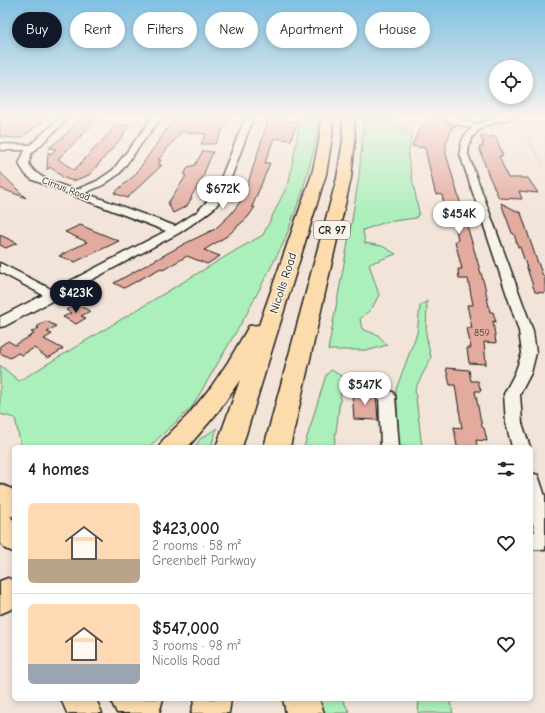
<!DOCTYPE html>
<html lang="en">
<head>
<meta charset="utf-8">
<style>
	:root { --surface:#fff; --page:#f6f6f6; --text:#222; --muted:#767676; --line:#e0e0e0; --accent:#111827 }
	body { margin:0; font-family:"Comic Neue",sans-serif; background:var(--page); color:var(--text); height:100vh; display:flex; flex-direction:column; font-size:15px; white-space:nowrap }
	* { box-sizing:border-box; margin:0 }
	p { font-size:13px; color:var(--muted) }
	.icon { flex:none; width:22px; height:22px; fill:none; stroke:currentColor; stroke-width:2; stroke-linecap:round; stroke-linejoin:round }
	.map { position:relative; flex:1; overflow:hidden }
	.panel { position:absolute; left:12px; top:445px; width:521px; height:256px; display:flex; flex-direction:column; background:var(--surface); border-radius:6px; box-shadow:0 2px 6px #0003 }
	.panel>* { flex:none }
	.hud { position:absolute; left:12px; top:12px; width:521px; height:36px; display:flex; gap:8px }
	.controls { position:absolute; left:489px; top:60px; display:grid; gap:8px }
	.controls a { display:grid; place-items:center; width:44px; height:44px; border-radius:50%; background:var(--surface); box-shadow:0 2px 6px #0003; font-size:20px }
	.price { position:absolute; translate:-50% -34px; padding:0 9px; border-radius:14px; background:#fff; color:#222; font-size:13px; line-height:26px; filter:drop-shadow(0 1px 2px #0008) }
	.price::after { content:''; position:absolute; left:50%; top:24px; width:12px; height:9px; margin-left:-6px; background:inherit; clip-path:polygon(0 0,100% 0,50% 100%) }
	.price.on { background:var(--accent); color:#fff }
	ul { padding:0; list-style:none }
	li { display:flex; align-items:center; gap:12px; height:100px; padding:0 16px }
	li+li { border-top:1px solid var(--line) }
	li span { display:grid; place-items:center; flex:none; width:112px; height:80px; border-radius:6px; color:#555 }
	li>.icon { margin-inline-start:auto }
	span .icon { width:48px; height:48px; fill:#fffc; stroke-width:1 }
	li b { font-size:17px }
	h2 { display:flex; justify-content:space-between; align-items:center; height:48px; padding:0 16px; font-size:17px }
	.tag { padding:0 14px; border-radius:18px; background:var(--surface); box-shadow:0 2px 6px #0003; font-size:14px; line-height:36px }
	.tag.on { background:var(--accent); color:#fff }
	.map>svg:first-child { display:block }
	.green { fill:#abefba; stroke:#64866b }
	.building { fill:#e3aa9e; stroke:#1c1c1c }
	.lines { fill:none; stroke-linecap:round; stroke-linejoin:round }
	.minor-casing { stroke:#1c1c1c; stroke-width:3 }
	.major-casing { stroke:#1c1c1c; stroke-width:3 }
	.highway-casing { stroke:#1c1c1c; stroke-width:3 }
	.path { stroke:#1c1c1c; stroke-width:1; stroke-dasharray:0.5 2; stroke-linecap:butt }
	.minor { fill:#f7f3e8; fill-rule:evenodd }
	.major { fill:#fcdcac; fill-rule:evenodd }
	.highway { fill:#fcdcac; fill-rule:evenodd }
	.labels { text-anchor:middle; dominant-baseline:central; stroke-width:3; stroke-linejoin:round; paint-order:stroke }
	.far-street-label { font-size:10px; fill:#1c1c1c; stroke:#f7f3e8 }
	.number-label { font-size:10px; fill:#4e403c }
	.shield { fill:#f7f3e8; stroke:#5e5c59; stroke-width:1 }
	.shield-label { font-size:11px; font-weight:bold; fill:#1c1c1c }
	.street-label { font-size:12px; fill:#1c1c1c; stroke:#f7f3e8 }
</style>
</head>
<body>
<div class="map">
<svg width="545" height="713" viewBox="0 0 545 713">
	<rect width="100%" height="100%" fill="#f3e4d9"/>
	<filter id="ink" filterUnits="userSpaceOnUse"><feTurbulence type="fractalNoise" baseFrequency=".025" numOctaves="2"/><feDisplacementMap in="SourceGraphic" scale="8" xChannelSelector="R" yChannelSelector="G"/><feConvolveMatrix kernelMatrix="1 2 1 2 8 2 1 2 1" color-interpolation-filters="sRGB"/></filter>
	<g filter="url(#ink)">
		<path class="green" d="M 301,116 L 319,116 L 318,134 L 302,193 L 284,242 L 246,315 L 192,407 L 149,447 L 21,447 L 15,418 L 0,414 L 0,365 L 19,381 L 238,249 L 263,235 L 289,182 Z
			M 362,116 L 396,116 L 396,125 L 412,132 L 408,157 L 419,213 L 416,218 L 386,222 L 363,230 L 365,243 L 382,246 L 396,254 L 369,264 L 379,295 L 372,308 L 360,319 L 362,329 L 378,335 L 387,345 L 370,350 L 328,350 L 351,226 L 359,176 L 364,122 Z
			M 427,301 L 426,334 L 431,358 L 415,389 L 422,447 L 399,447 L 396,389 L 417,333 L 420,306 Z
			M 331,370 L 343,377 L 334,447 L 304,447 L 326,375 Z
			M 217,428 L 211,447 L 195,447 L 200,439 Z
			M 319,699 L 342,699 L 350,713 L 322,713 Z
			M 419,699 L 449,699 L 453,713 L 418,713 Z"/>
		<path class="building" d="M 85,116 L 98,116 L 91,124 L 93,124 L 58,159 L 74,170 L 117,125 L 130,126 L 122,135 L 124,135 L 89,175 L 73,181 L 64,178 L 50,167 L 47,170 L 48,152 L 51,154 L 56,149 L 49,148 L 69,132 L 68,132 Z
			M 200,116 L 231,116 L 215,144 L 201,144 L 206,134 L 181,132 L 158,160 L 161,160 L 158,165 L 162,165 L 127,198 L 114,193 L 135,175 L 175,117 L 197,118 Z
			M 436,116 L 456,126 L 450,128 L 452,128 L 446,143 L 446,154 L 485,287 L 490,312 L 493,312 L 496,322 L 493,321 L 496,343 L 484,342 L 486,364 L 469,363 L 467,348 L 471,348 L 467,328 L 472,328 L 467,305 L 473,305 L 468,279 L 459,279 L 458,269 L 462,269 L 455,241 L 458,240 L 454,218 L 447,218 L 442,195 L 436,194 L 435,192 L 425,148 L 412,146 L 419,129 Z
			M 0,117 L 44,120 L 21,138 L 0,137 Z
			M 275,117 L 286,117 L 285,121 L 297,122 L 291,140 L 274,138 L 265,163 L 270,163 L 252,207 L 255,207 L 248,217 L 227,236 L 204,250 L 220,256 L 207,264 L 187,256 L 163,270 L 161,268 L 124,288 L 114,283 L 186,243 L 215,229 L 231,214 L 240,202 L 247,186 L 269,118 L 275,118 Z
			M 480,136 L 496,137 L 503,156 L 499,156 L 508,178 L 528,178 L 538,193 L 519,191 L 522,199 L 499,198 L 488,174 L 479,147 L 483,147 L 482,144 L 484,144 Z
			M 203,151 L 213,152 L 204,173 L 205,173 L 191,197 L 192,197 L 187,206 L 173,213 L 168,203 L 186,176 L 184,175 L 188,167 L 195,165 Z
			M 0,172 L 26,198 L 0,188 Z
			M 501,203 L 521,213 L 535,255 L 543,276 L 545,276 L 545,293 L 535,292 L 520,247 L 518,247 L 514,234 L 512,233 Z
			M 80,225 L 119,241 L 75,262 L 59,256 L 87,242 L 65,232 Z
			M 0,235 L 17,243 L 6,248 L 0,245 Z
			M 76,304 L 90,311 L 81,316 L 86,318 L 76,324 L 63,317 L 71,313 L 66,310 Z
			M 46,321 L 56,326 L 47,332 L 52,334 L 44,339 L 63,349 L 48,358 L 34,348 L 22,355 L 18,353 L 10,358 L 0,353 L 0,346 L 8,341 L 15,345 L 34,334 L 31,332 L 39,328 L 37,327 Z
			M 446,368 L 469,370 L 471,381 L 478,381 L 481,391 L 475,391 L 482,427 L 484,428 L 487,441 L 476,440 L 477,447 L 457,447 L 454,427 L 462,428 L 455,385 L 450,385 Z
			M 352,392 L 376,394 L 378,420 L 354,419 Z"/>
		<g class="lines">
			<defs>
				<path id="minor" d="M 62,116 L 71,116 L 31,154 L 29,164 C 38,180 60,184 76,190 L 97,181 L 113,170 L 154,116 L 162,116 L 119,174 L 103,185 L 85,193 L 175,226 L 197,212 L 215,193 L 246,116 L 254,116 L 225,194 L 215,207 L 204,216 L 179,233 L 5,326 L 0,327 L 0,317 L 43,295 L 0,272 L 0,263 L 53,290 L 166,231 L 33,180 L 26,175 L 19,164 L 25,150 L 0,150 L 0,144 L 30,145 Z
					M 440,116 L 451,116 L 477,124 L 500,116 L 517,116 C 513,119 507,119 502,121 C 482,125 469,133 468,154 L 533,331 L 536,353 L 531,373 L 520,394 L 522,423 L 530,447 L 512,447 L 506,423 L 504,394 L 515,373 L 522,353 L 519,331 L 460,154 C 460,143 463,135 472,128 L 452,123 Z
					M 387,391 L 393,392 L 395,396 L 399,447 L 381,447 L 379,396 L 381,392 Z
					M 531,473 L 538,475 L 545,496 L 545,550 L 531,549 L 531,531 L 535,532 L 531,517 Z"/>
				<path id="major" d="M 0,511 L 9,514 L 14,521 L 14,552 L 5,549 L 0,542 Z
					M 61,699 L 96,699 L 102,713 L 67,713 Z
					M 110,699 L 146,699 L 152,713 L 117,713 Z"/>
				<path id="highway" d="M 321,116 L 333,116 L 332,137 L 326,174 L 242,447 L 216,447 L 240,380 L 217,413 L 188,447 L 159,447 L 163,440 L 188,415 L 211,387 L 228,362 L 249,326 L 259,325 L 312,174 L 320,137 Z
					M 342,116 L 354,116 L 355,140 L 351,178 L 290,447 L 264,447 L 337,178 L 343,140 Z
					M 0,484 L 14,490 L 14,517 L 4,514 L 0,511 Z
					M 8,578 L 14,581 L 14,608 L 0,614 L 0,581 Z
					M 127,699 L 163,699 L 159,713 L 121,713 Z
					M 195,699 L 231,699 L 229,713 L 191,713 Z
					M 283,699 L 319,699 L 324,713 L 286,713 Z"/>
			</defs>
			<use href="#minor" class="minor-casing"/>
			<use href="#major" class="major-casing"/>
			<use href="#highway" class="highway-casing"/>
			<path class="path" d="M 518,122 L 545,167"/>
			<use href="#minor" class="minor"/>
			<use href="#major" class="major"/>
			<use href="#highway" class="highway"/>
		</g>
	</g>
	<linearGradient id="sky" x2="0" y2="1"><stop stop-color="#7fc0e2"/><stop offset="0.54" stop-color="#faf3ee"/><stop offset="1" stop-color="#faf3ee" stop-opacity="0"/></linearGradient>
	<rect width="545" height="216" fill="url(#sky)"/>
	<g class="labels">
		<g class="far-street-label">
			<text transform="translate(66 189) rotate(21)">Cirrus Road</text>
		</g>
		<g class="number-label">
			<text x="482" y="333">859</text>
		</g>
		<rect class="shield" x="314" y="221" width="36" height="18" rx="3"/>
		<g class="shield-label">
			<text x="332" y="230">CR 97</text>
		</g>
		<g class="street-label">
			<text transform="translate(283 283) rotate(-72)">Nicolls Road</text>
		</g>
	</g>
</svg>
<div class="controls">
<a><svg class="icon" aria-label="locate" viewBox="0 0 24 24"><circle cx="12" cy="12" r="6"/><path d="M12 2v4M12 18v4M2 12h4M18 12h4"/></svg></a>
</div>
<b class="price" style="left:223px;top:210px">$672K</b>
<b class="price" style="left:459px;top:235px">$454K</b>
<b class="price on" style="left:76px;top:314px">$423K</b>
<b class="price" style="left:365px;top:406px">$547K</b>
<div class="hud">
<a class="tag on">Buy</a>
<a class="tag">Rent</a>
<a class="tag">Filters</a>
<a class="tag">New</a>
<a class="tag">Apartment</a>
<a class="tag">House</a>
</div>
<section class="panel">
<h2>4 homes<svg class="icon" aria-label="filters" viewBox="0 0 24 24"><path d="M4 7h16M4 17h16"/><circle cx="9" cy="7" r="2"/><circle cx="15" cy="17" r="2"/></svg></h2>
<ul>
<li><span style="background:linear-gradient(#ffd9b3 70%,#b9a48a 0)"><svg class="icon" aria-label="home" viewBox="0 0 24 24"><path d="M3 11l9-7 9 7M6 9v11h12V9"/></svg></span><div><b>$423,000</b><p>2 rooms · 58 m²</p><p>Greenbelt Parkway</p></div><svg class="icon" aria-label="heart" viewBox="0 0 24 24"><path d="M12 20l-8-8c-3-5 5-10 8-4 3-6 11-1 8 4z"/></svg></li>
<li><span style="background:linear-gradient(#ffd9b3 75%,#9aa5b1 0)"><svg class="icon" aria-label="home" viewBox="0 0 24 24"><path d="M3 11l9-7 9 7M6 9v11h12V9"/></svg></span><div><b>$547,000</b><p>3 rooms · 98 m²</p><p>Nicolls Road</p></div><svg class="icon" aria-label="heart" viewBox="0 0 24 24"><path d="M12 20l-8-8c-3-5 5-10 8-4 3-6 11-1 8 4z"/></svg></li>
</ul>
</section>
</div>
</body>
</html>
